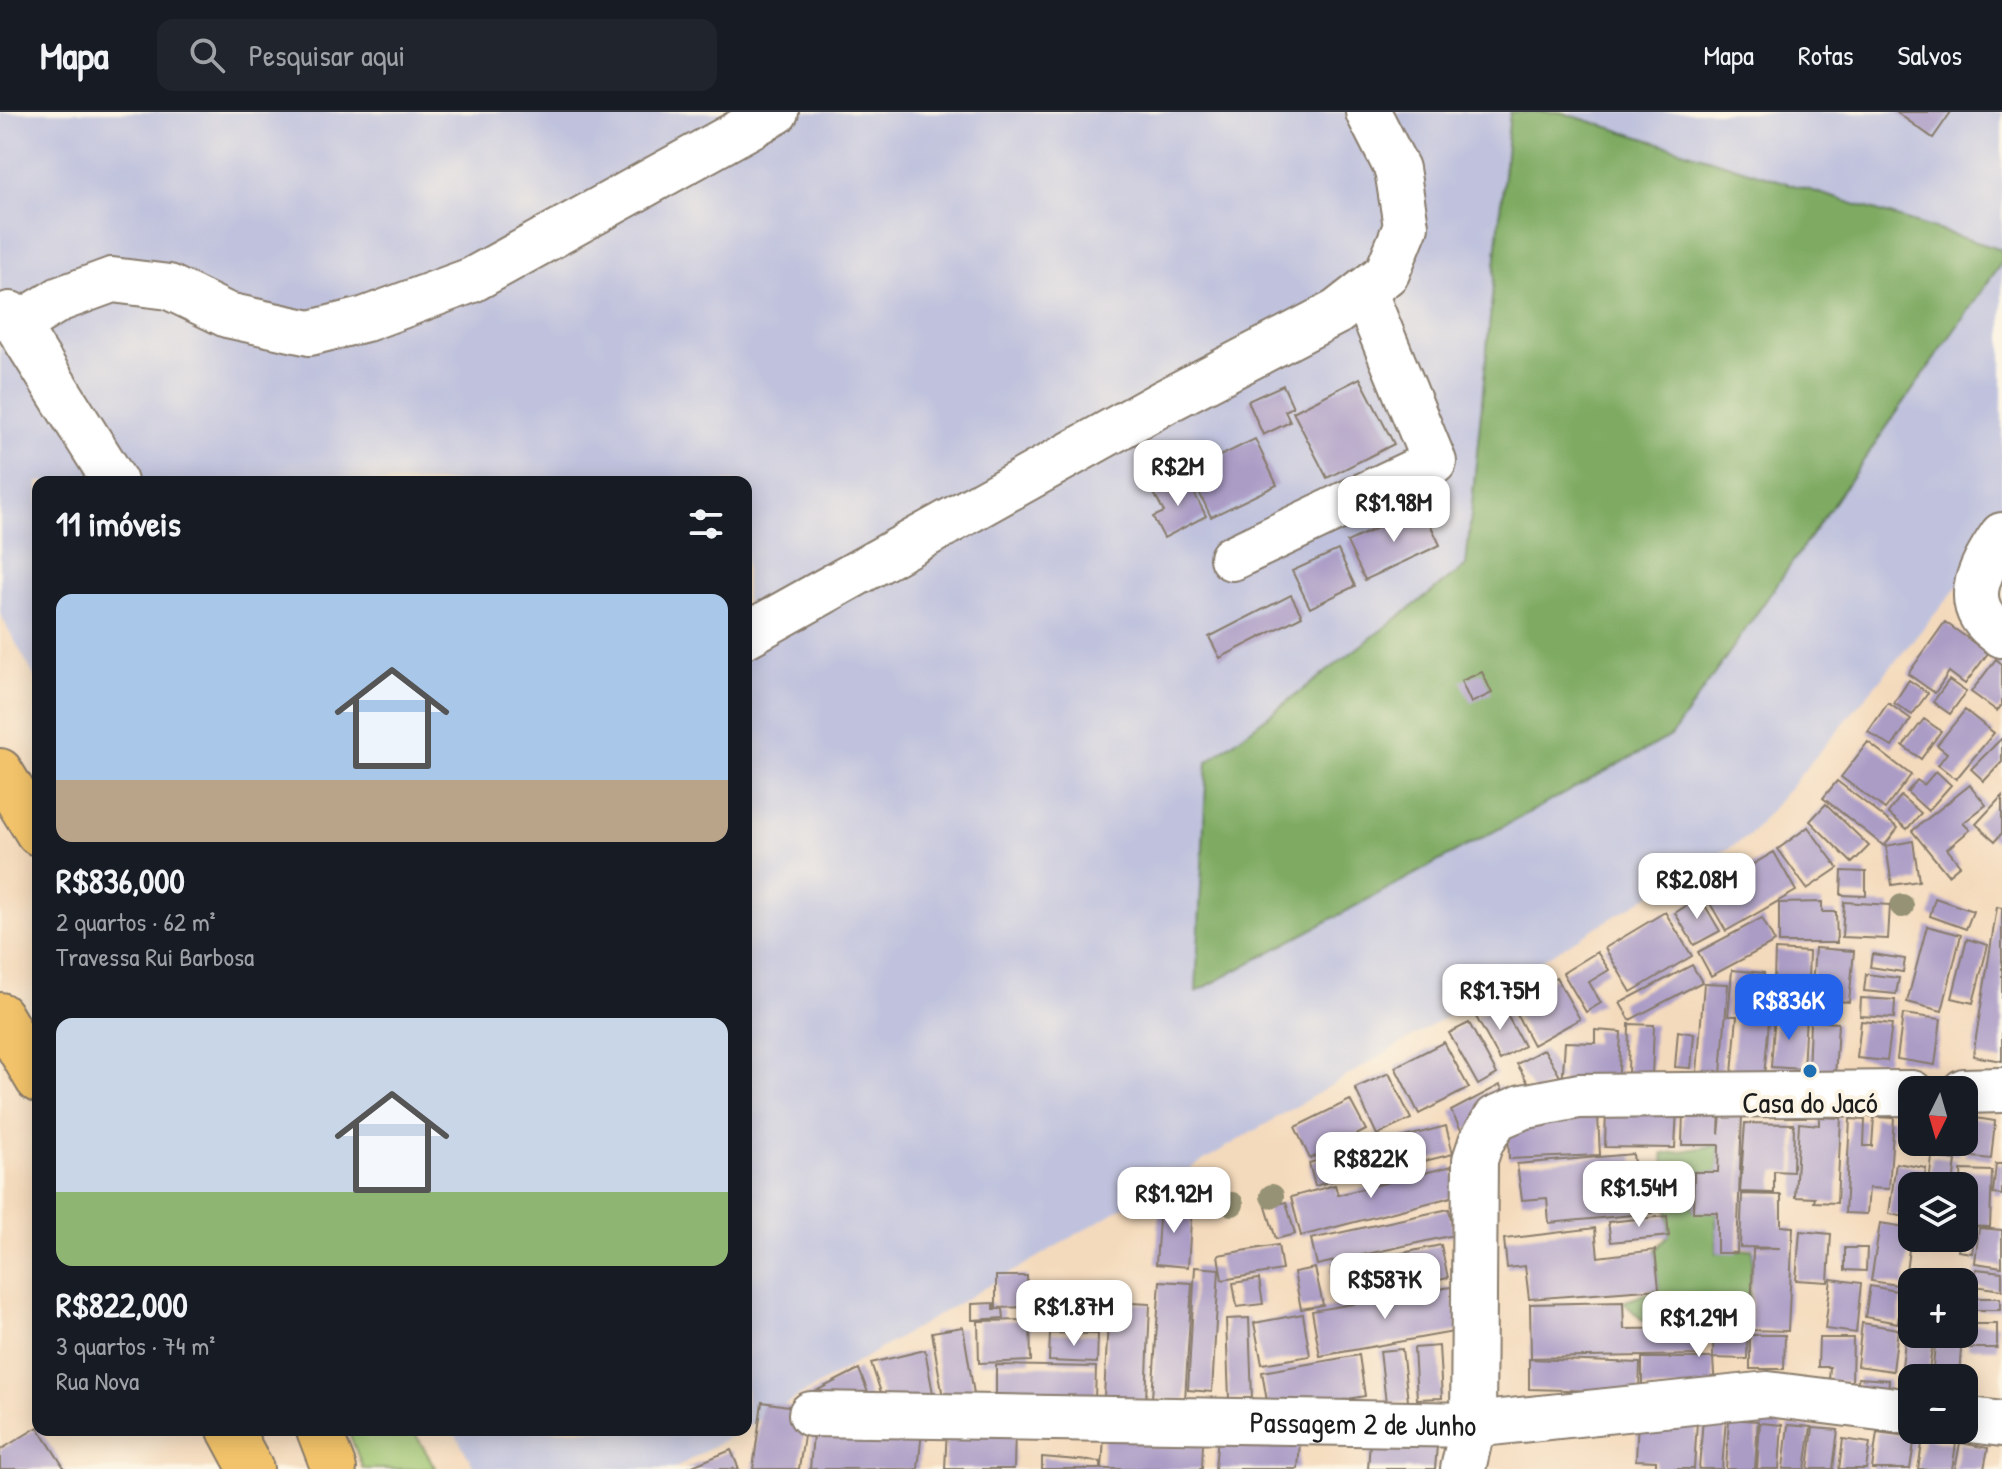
<!DOCTYPE html>
<html lang="pt">
<head>
<meta charset="utf-8">
<style>
	:root { --surface:#171b24; --page:#20242c; --text:#f1f3f6; --muted:#9ea1a6; --line:#363941; --accent:#2563eb }
	body { margin:0; font-family:"Patrick Hand",sans-serif; background:var(--page); color:var(--text); height:100vh; display:flex; flex-direction:column; font-size:30px; white-space:nowrap }
	* { box-sizing:border-box; margin:0 }
	p { font-size:26px; color:var(--muted) }
	.icon { flex:none; width:44px; height:44px; fill:none; stroke:currentColor; stroke-width:2; stroke-linecap:round; stroke-linejoin:round }
	.map { position:relative; flex:1; overflow:hidden }
	.side { position:absolute; left:32px; top:364px; width:720px; height:960px; display:flex; flex-direction:column; background:var(--surface); border-radius:16px; box-shadow:0 4px 20px #0003 }
	.side>* { flex:none }
	.needle { width:52px; rotate:185deg }
	.buttons { position:absolute; left:1898px; top:964px; display:grid; gap:16px }
	.buttons a { display:grid; place-items:center; width:80px; height:80px; border-radius:16px; background:var(--surface); box-shadow:0 4px 20px #0003; font-size:40px }
	.price { position:absolute; translate:-50% -68px; padding:0 18px; border-radius:16px; background:#fff; color:#222; font-size:26px; line-height:52px; filter:drop-shadow(0 2px 4px #0008) }
	.price::after { content:''; position:absolute; left:50%; top:48px; width:24px; height:18px; margin-left:-12px; background:inherit; clip-path:polygon(0 0,100% 0,50% 100%) }
	.price.on { background:var(--accent); color:#fff }
	ul { padding:0; list-style:none }
	li { display:grid; align-content:center; gap:16px; height:424px; padding:0 24px }
	li span { display:grid; place-items:center; height:248px; border-radius:16px; color:#555 }
	li>.icon { margin-inline-start:auto }
	span .icon { width:144px; height:144px; fill:#fffc; stroke-width:1 }
	li b { font-size:34px }
	h2 { display:flex; justify-content:space-between; align-items:center; height:96px; padding:0 24px; font-size:34px }
	header { display:flex; align-items:center; gap:48px; box-sizing:border-box; height:112px; padding:0 40px; background:var(--surface); border-bottom:2px solid var(--line) }
	header strong { font-size:38px }
	nav { display:flex; gap:44px; margin-inline-start:auto; font-size:28px }
	.search { width:560px; height:72px; background:var(--page); display:flex; align-items:center; gap:20px; box-sizing:border-box; padding:0 28px; border-radius:16px; color:var(--muted); font-size:30px }
	.map>svg:first-child { display:block }
	.industrial { fill:#c0c2dd }
	.green { fill:#9ec46f; stroke:#5d7046; stroke-width:2 }
	.forest { fill:#7eaa62; stroke:#4d633f; stroke-width:2 }
	.building { fill:#ab9cc6 }
	.lines { fill:none; stroke-linecap:round; stroke-linejoin:round }
	.minor-casing { stroke:#887b6c; stroke-width:48 }
	.major-casing { stroke:#887b6c; stroke-width:48 }
	.minor { stroke:#fff; stroke-width:44 }
	.major { stroke:#f2c36a; stroke-width:44 }
	.tree { fill:#969274 }
	.poi-dot { fill:#1f6fb2; stroke:#fcf5e5; stroke-width:3 }
	.labels { text-anchor:middle; dominant-baseline:central; stroke-width:8; stroke-linejoin:round; paint-order:stroke }
	.poi-label { font-size:30px; fill:#1c1c1c; stroke:#fcf5e5 }
	.street-label { font-size:30px; fill:#1c1c1c; stroke:#fcf5e5 }
</style>
</head>
<body>
<header>
<strong>Mapa</strong>
<div class="search"><svg class="icon" aria-label="search" viewBox="0 0 24 24"><circle cx="10" cy="10" r="6"/><path d="M15 15l6 6"/></svg>Pesquisar aqui</div>
<nav><a>Mapa</a><a>Rotas</a><a>Salvos</a></nav>
</header>
<div class="map">
<svg width="2002" height="1357" viewBox="0 0 2002 1357">
	<rect width="100%" height="100%" fill="#fcf5e5"/>
	<filter id="ink" filterUnits="userSpaceOnUse"><feTurbulence type="fractalNoise" baseFrequency=".0125" numOctaves="2"/><feDisplacementMap in="SourceGraphic" scale="16" xChannelSelector="R" yChannelSelector="G"/><feConvolveMatrix kernelMatrix="1 2 1 2 8 2 1 2 1" color-interpolation-filters="sRGB"/></filter>
	<filter id="wash" filterUnits="userSpaceOnUse"><feTurbulence type="fractalNoise" baseFrequency=".006" numOctaves="4" result="noise"/><feDisplacementMap in="SourceGraphic" scale="32" xChannelSelector="R" yChannelSelector="G"/><feGaussianBlur stdDeviation="1.8" result="paint"/><feColorMatrix in="noise" values="0 0 0 0 0 0 0 0 0 0 0 0 0 0 0 0 0 1.4 0 .05"/><feComposite in="paint" operator="in"/></filter>
	<g filter="url(#wash)">
		<rect width="100%" height="100%" fill="#f4dabc"/>
		<path class="industrial" d="M 0,0 L 2002,0 L 2002,411 L 1962,470 L 1749,724 L 1290,998 L 746,1315 L 746,370 L 38,370 L 38,571 L 0,502 Z
			M 453,1318 L 741,1318 L 674,1357 L 475,1357 Z"/>
		<path class="green" d="M 348,1318 L 413,1318 L 436,1357 L 363,1357 Z"/>
		<path class="forest" d="M 1510,0 L 1560,0 L 2002,138 L 2002,150 L 1671,624 L 1196,880 L 1207,650 L 1466,454 Z
			M 1719,1033 L 1718,1060 L 1694,1060 L 1693,1099 L 1716,1100 L 1717,1141 L 1753,1137 L 1748,1204 L 1714,1203 L 1699,1216 L 1643,1209 L 1623,1190 L 1659,1177 L 1655,1138 L 1669,1123 L 1663,1042 Z"/>
		<g id="blocks">
			<path class="building" d="M 1896,0 L 1951,0 L 1933,26 Z
				M 1360,266 L 1394,332 L 1327,366 L 1293,300 Z
				M 1283,273 L 1293,295 L 1285,299 L 1290,310 L 1263,323 L 1248,289 Z
				M 1255,327 L 1277,373 L 1211,405 L 1189,359 Z
				M 1186,365 L 1206,404 L 1164,426 L 1153,405 L 1164,400 L 1154,381 Z
				M 1422,395 L 1440,433 L 1365,468 L 1347,430 Z
				M 1338,438 L 1355,474 L 1310,496 L 1292,459 Z
				M 1291,483 L 1302,504 L 1220,546 L 1209,525 Z
				M 1945,510 L 1988,541 L 1965,572 L 1949,560 L 1935,581 L 1908,562 Z
				M 1996,547 L 2002,552 L 2002,593 L 1997,599 L 1971,580 Z
				M 1482,560 L 1492,581 L 1471,591 L 1461,569 Z
				M 1909,568 L 1928,581 L 1912,603 L 1894,591 Z
				M 1949,568 L 1966,580 L 1950,602 L 1933,590 Z
				M 1888,591 L 1911,607 L 1892,635 L 1868,620 Z
				M 1965,598 L 1994,621 L 1956,667 L 1938,653 L 1947,641 L 1937,633 Z
				M 1924,607 L 1941,619 L 1921,647 L 1903,634 Z
				M 2002,626 L 2002,650 L 1984,669 L 1971,657 Z
				M 1868,630 L 1911,663 L 1885,697 L 1841,665 Z
				M 1936,659 L 1951,673 L 1928,699 L 1907,680 L 1917,668 L 1924,673 Z
				M 1837,669 L 1898,716 L 1884,734 L 1823,686 Z
				M 1970,673 L 1986,693 L 1963,711 L 1970,718 L 1947,737 L 1960,753 L 1948,763 L 1912,719 Z
				M 1901,684 L 1921,701 L 1907,717 L 1888,701 Z
				M 2002,684 L 2002,721 L 1995,729 L 1976,712 Z
				M 1826,692 L 1869,734 L 1852,751 L 1810,709 Z
				M 1808,715 L 1838,756 L 1807,777 L 1778,737 Z
				M 1913,729 L 1919,769 L 1892,773 L 1886,734 Z
				M 1774,740 L 1796,779 L 1726,819 L 1704,781 Z
				M 1842,759 L 1866,760 L 1866,784 L 1841,783 Z
				M 1700,785 L 1720,819 L 1694,833 L 1675,801 Z
				M 1935,786 L 1973,799 L 1966,817 L 1930,804 Z
				M 1822,790 L 1822,800 L 1836,800 L 1837,831 L 1779,831 L 1779,791 Z
				M 1844,790 L 1890,793 L 1888,827 L 1842,825 Z
				M 1997,795 L 2002,796 L 2002,949 L 1973,944 Z
				M 1665,800 L 1692,844 L 1631,880 L 1605,836 Z
				M 1762,806 L 1775,830 L 1711,864 L 1698,840 Z
				M 1927,814 L 1961,823 L 1942,899 L 1907,890 Z
				M 1967,827 L 1988,833 L 1973,891 L 1952,886 Z
				M 1815,836 L 1854,839 L 1849,890 L 1811,887 Z
				M 1775,838 L 1809,840 L 1808,869 L 1774,868 Z
				M 1597,840 L 1609,858 L 1589,870 L 1601,891 L 1586,900 L 1563,861 Z
				M 1872,842 L 1905,847 L 1903,860 L 1870,855 Z
				M 1692,853 L 1702,870 L 1630,908 L 1620,891 Z
				M 1732,858 L 1764,861 L 1763,876 L 1772,876 L 1763,976 L 1731,973 L 1737,904 L 1728,904 Z
				M 1866,862 L 1899,866 L 1896,882 L 1864,879 Z
				M 1556,865 L 1580,907 L 1533,933 L 1510,890 Z
				M 1704,871 L 1728,872 L 1720,975 L 1696,973 Z
				M 1861,886 L 1895,888 L 1894,906 L 1860,904 Z
				M 1501,892 L 1524,934 L 1500,948 L 1476,905 Z
				M 1775,902 L 1806,904 L 1803,957 L 1771,955 Z
				M 1903,902 L 1941,907 L 1935,953 L 1897,947 Z
				M 1810,909 L 1838,911 L 1835,967 L 1808,965 Z
				M 1861,909 L 1892,912 L 1887,949 L 1857,946 Z
				M 1469,911 L 1497,962 L 1478,973 L 1449,921 Z
				M 1629,912 L 1654,913 L 1652,966 L 1628,965 Z
				M 1595,918 L 1621,920 L 1618,977 L 1562,974 L 1565,930 L 1595,931 Z
				M 1678,919 L 1694,922 L 1691,956 L 1675,955 Z
				M 1444,930 L 1469,976 L 1419,1002 L 1395,955 Z
				M 1544,937 L 1561,966 L 1534,981 L 1517,952 Z
				M 1389,961 L 1411,1007 L 1377,1023 L 1355,976 Z
				M 1500,973 L 1511,995 L 1462,1020 L 1451,999 Z
				M 1350,988 L 1366,1018 L 1310,1047 L 1295,1015 Z
				M 1606,994 L 1677,996 L 1675,1036 L 1605,1035 Z
				M 1683,997 L 1720,998 L 1719,1022 L 1721,1002 L 1742,1002 L 1737,1141 L 1717,1141 L 1717,1100 L 1693,1100 L 1694,1060 L 1718,1060 L 1719,1033 L 1682,1033 Z
				M 1598,1004 L 1600,1043 L 1509,1047 L 1508,1007 Z
				M 1819,1005 L 1841,1006 L 1837,1091 L 1814,1090 L 1815,1086 L 1795,1085 L 1799,1011 L 1819,1013 Z
				M 1874,1005 L 1894,1006 L 1889,1077 L 1869,1076 L 1867,1102 L 1845,1101 L 1850,1007 L 1865,1008 L 1864,1034 L 1872,1034 Z
				M 1969,1005 L 1995,1009 L 1991,1047 L 1965,1044 Z
				M 1745,1011 L 1794,1012 L 1793,1060 L 1774,1059 L 1774,1081 L 1740,1080 Z
				M 1446,1014 L 1453,1042 L 1404,1054 L 1397,1027 Z
				M 1391,1027 L 1397,1050 L 1315,1074 L 1309,1051 Z
				M 1936,1030 L 1960,1030 L 1958,1043 L 1934,1040 Z
				M 1633,1042 L 1637,1080 L 1651,1078 L 1653,1101 L 1549,1111 L 1547,1086 L 1522,1088 L 1517,1052 Z
				M 1932,1045 L 1956,1048 L 1953,1074 L 1929,1071 Z
				M 1896,1051 L 1926,1056 L 1924,1074 L 1912,1074 L 1912,1106 L 1889,1102 Z
				M 1996,1052 L 2002,1052 L 2002,1083 L 1993,1082 Z
				M 1452,1054 L 1459,1083 L 1301,1124 L 1291,1085 L 1335,1073 L 1338,1083 Z
				M 1961,1058 L 1992,1059 L 1990,1115 L 1964,1114 Z
				M 1742,1082 L 1781,1083 L 1781,1114 L 1793,1115 L 1788,1219 L 1751,1218 L 1753,1137 L 1780,1136 L 1740,1135 Z
				M 1286,1090 L 1295,1122 L 1276,1127 L 1266,1095 Z
				M 1160,1092 L 1192,1094 L 1188,1155 L 1156,1152 Z
				M 1449,1097 L 1454,1123 L 1317,1153 L 1311,1127 Z
				M 1667,1104 L 1669,1124 L 1611,1130 L 1608,1110 Z
				M 1880,1111 L 1912,1116 L 1904,1174 L 1871,1169 Z
				M 1595,1116 L 1598,1145 L 1655,1138 L 1659,1177 L 1529,1187 L 1525,1154 L 1507,1156 L 1504,1127 Z
				M 1979,1116 L 2002,1118 L 2002,1155 L 1975,1151 Z
				M 1800,1119 L 1831,1122 L 1828,1170 L 1796,1168 Z
				M 1964,1121 L 1975,1122 L 1972,1141 L 1958,1139 L 1960,1126 L 1964,1126 Z
				M 1278,1133 L 1282,1158 L 1222,1168 L 1218,1143 Z
				M 1441,1133 L 1448,1166 L 1338,1189 L 1331,1156 Z
				M 1845,1136 L 1867,1136 L 1866,1159 L 1845,1158 Z
				M 1195,1155 L 1219,1157 L 1212,1280 L 1188,1278 Z
				M 1315,1156 L 1323,1193 L 1301,1197 L 1294,1160 Z
				M 1976,1157 L 2002,1160 L 2002,1178 L 1974,1174 Z
				M 996,1164 L 1027,1164 L 1027,1195 L 996,1196 Z
				M 1259,1167 L 1263,1192 L 1237,1195 L 1233,1171 Z
				M 1831,1167 L 1861,1171 L 1856,1221 L 1825,1217 Z
				M 1160,1169 L 1192,1171 L 1185,1288 L 1152,1286 Z
				M 1870,1174 L 1902,1180 L 1898,1211 L 1865,1205 Z
				M 1451,1175 L 1459,1219 L 1320,1244 L 1312,1199 Z
				M 1101,1179 L 1103,1214 L 1070,1215 L 1068,1180 Z
				M 1973,1186 L 2000,1186 L 2000,1198 L 1972,1198 Z
				M 1910,1187 L 1912,1222 L 1934,1222 L 1928,1266 L 1912,1266 L 1912,1281 L 1899,1280 Z
				M 1109,1190 L 1150,1192 L 1146,1288 L 1104,1285 Z
				M 1623,1190 L 1624,1217 L 1699,1216 L 1700,1243 L 1531,1246 L 1530,1192 Z
				M 994,1191 L 994,1197 L 1003,1197 L 1004,1206 L 972,1208 L 972,1192 Z
				M 1303,1202 L 1310,1244 L 1262,1252 L 1254,1211 Z
				M 1714,1203 L 1748,1204 L 1747,1247 L 1713,1246 L 1715,1277 L 1642,1276 L 1642,1246 L 1713,1246 Z
				M 1249,1206 L 1252,1286 L 1229,1287 L 1226,1207 Z
				M 1030,1208 L 1031,1249 L 979,1251 L 978,1209 Z
				M 1862,1211 L 1898,1217 L 1893,1259 L 1857,1254 Z
				M 1969,1212 L 1997,1212 L 1997,1236 L 1968,1236 Z
				M 963,1215 L 975,1288 L 944,1292 L 932,1220 Z
				M 1050,1221 L 1098,1222 L 1097,1251 L 1049,1249 Z
				M 1936,1222 L 1962,1222 L 1959,1266 L 1932,1266 Z
				M 1750,1223 L 1785,1223 L 1784,1257 L 1750,1257 Z
				M 1819,1226 L 1853,1226 L 1852,1270 L 1829,1269 L 1830,1255 L 1818,1255 Z
				M 1439,1234 L 1442,1286 L 1417,1287 L 1414,1236 Z
				M 1402,1237 L 1408,1289 L 1386,1291 L 1380,1239 Z
				M 925,1238 L 935,1292 L 886,1295 L 871,1251 Z
				M 1359,1243 L 1365,1284 L 1269,1301 L 1262,1260 Z
				M 1529,1247 L 1640,1251 L 1639,1280 L 1529,1277 Z
				M 996,1253 L 1096,1255 L 1095,1288 L 996,1286 Z
				M 859,1257 L 875,1299 L 804,1285 Z
				M 1858,1266 L 1889,1268 L 1888,1282 L 1857,1280 Z
				M 762,1290 L 808,1297 L 799,1357 L 753,1357 Z
				M 1703,1306 L 1726,1307 L 1722,1357 L 1699,1357 Z
				M 1638,1307 L 1697,1309 L 1694,1357 L 1656,1357 L 1656,1349 L 1636,1348 Z
				M 1729,1307 L 1758,1309 L 1755,1357 L 1726,1357 Z
				M 814,1311 L 922,1319 L 918,1357 L 810,1357 Z
				M 1760,1311 L 1782,1313 L 1779,1357 L 1757,1357 Z
				M 1788,1313 L 1811,1315 L 1805,1357 L 1783,1357 Z
				M 38,1315 L 65,1357 L 0,1357 L 0,1338 Z
				M 947,1316 L 1015,1317 L 1014,1357 L 945,1357 Z
				M 1813,1316 L 1838,1318 L 1833,1357 L 1808,1357 Z
				M 1877,1320 L 1915,1325 L 1910,1357 L 1872,1357 Z
				M 1438,1322 L 1435,1357 L 1368,1357 L 1370,1329 Z
				M 1104,1324 L 1203,1330 L 1202,1357 L 1102,1357 Z
				M 1218,1324 L 1300,1329 L 1298,1357 L 1215,1357 Z
				M 1923,1326 L 1956,1332 L 1952,1357 L 1918,1357 Z
				M 1843,1327 L 1870,1331 L 1866,1357 L 1839,1357 Z
				M 1960,1331 L 1988,1336 L 1984,1357 L 1955,1357 Z
				M 731,1338 L 739,1357 L 685,1357 Z
				M 1042,1345 L 1101,1350 L 1101,1357 L 1042,1357 Z"/>
		</g>
	</g>
	<g filter="url(#ink)">
		<use href="#blocks" fill-opacity="0" stroke="#887b6c" stroke-width="2"/>
		<g class="lines">
			<defs>
				<g id="minor">
					<path d="M 10,202 L 115,370"/>
					<path d="M 17,213 L 60,187 L 112,168 L 169,175 L 227,203 L 310,221 L 366,207 L 472,168 L 776,0"/>
					<path d="M 2002,423 C 1978,459 1958,495 2002,523"/>
					<path d="M 1232,446 L 1434,350 L 1364,179"/>
					<path d="M 746,523 L 1164,290 L 1337,200 L 1387,161 L 1406,114 L 1397,57 L 1368,0"/>
					<path d="M 1964,979 L 2002,978"/>
					<path id="s1" d="M 811,1302 L 1473,1313 L 1768,1282 L 1912,1300"/>
					<path d="M 1964,1307 L 2002,1312"/>
					<path d="M 1463,1357 L 1473,1313 L 1475,1048 L 1481,1030 L 1496,1006 L 1522,995 L 1579,984 L 1912,981"/>
				</g>
				<path id="major" d="M 0,659 L 38,721
					M 0,903 L 38,968
					M 230,1318 L 251,1357
					M 319,1318 L 334,1357"/>
			</defs>
			<use href="#minor" class="minor-casing"/>
			<use href="#major" class="major-casing"/>
			<use href="#minor" class="minor"/>
			<use href="#major" class="major"/>
		</g>
		<g class="tree">
			<circle cx="1902" cy="794" r="12"/>
			<circle cx="1272" cy="1084" r="12"/>
			<circle cx="1232" cy="1092" r="12"/>
		</g>
	</g>
	<circle class="poi-dot" cx="1810" cy="959" r="8"/>
	<g class="labels">
		<g class="poi-label">
			<text x="1810" y="990">Casa do Jacó</text>
		</g>
		<g class="street-label">
			<text stroke="none"><textPath href="#s1" startOffset="552">Passagem 2 de Junho</textPath></text>
		</g>
	</g>
</svg>
<div class="buttons">
<a><svg class="needle" viewBox="-14 -14 28 28"><path d="M0-13l5 13h-10z" fill="#e53935"/><path d="M0 13l5-13h-10z" fill="#9ea1a6"/></svg></a>
<a><svg class="icon" aria-label="layers" viewBox="0 0 24 24"><path d="M12 4l9 5-9 5-9-5zM3 14l9 5 9-5"/></svg></a>
<a>+</a>
<a>−</a>
</div>
<b class="price" style="left:1178px;top:396px">R$2M</b>
<b class="price" style="left:1394px;top:432px">R$1.98M</b>
<b class="price" style="left:1697px;top:809px">R$2.08M</b>
<b class="price" style="left:1500px;top:920px">R$1.75M</b>
<b class="price on" style="left:1789px;top:930px">R$836K</b>
<b class="price" style="left:1371px;top:1088px">R$822K</b>
<b class="price" style="left:1639px;top:1117px">R$1.54M</b>
<b class="price" style="left:1174px;top:1123px">R$1.92M</b>
<b class="price" style="left:1385px;top:1209px">R$587K</b>
<b class="price" style="left:1074px;top:1236px">R$1.87M</b>
<b class="price" style="left:1699px;top:1247px">R$1.29M</b>
<section class="side">
<h2>11 imóveis<svg class="icon" aria-label="filters" viewBox="0 0 24 24"><path d="M4 7h16M4 17h16"/><circle cx="9" cy="7" r="2"/><circle cx="15" cy="17" r="2"/></svg></h2>
<ul>
<li><span style="background:linear-gradient(#a9c7e8 75%,#b9a48a 0)"><svg class="icon" aria-label="home" viewBox="0 0 24 24"><path d="M3 11l9-7 9 7M6 9v11h12V9"/></svg></span><div><b>R$836,000</b><p>2 quartos · 62 m²</p><p>Travessa Rui Barbosa</p></div></li>
<li><span style="background:linear-gradient(#c9d6e8 70%,#8fb573 0)"><svg class="icon" aria-label="home" viewBox="0 0 24 24"><path d="M3 11l9-7 9 7M6 9v11h12V9"/></svg></span><div><b>R$822,000</b><p>3 quartos · 74 m²</p><p>Rua Nova</p></div></li>
</ul>
</section>
</div>
</body>
</html>
